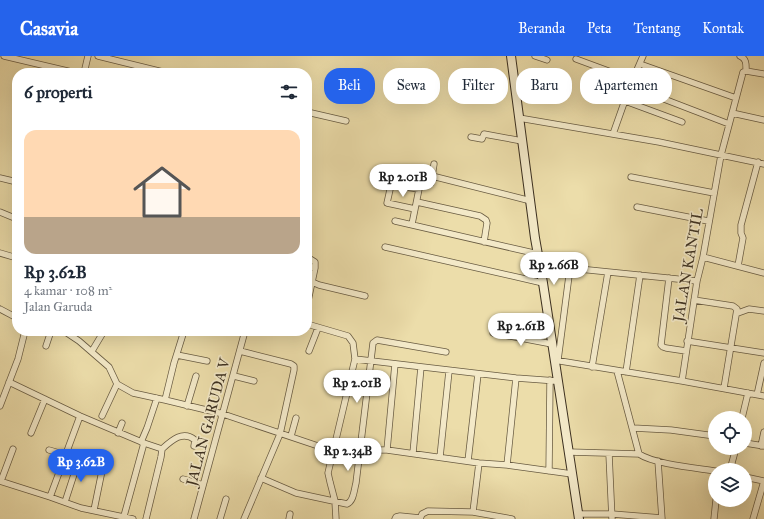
<!DOCTYPE html>
<html lang="id">
<head>
<meta charset="utf-8">
<style>
	:root { --surface:#fff; --page:#f6f6f7; --text:#1f2937; --muted:#747a83; --line:#e0e1e3; --accent:#2563eb }
	body { margin:0; font-family:"IM FELL Great Primer",serif; background:var(--page); color:var(--text); height:100vh; display:flex; flex-direction:column; font-size:15px; white-space:nowrap }
	* { box-sizing:border-box; margin:0 }
	p { font-size:13px; color:var(--muted) }
	.icon { flex:none; width:22px; height:22px; fill:none; stroke:currentColor; stroke-width:2; stroke-linecap:round; stroke-linejoin:round }
	.map { position:relative; flex:1; overflow:hidden }
	.side { position:absolute; left:12px; top:12px; width:300px; height:268px; display:flex; flex-direction:column; background:var(--surface); border-radius:16px; box-shadow:0 4px 16px #0002 }
	.side>* { flex:none }
	.hud { position:absolute; left:324px; top:12px; width:380px; height:36px; display:flex; gap:8px }
	.fabs { position:absolute; left:708px; top:355px; display:grid; gap:8px }
	.fabs a { display:grid; place-items:center; width:44px; height:44px; border-radius:50%; background:var(--surface); box-shadow:0 4px 16px #0002; font-size:20px }
	.price { position:absolute; translate:-50% -34px; padding:0 9px; border-radius:14px; background:#fff; color:#222; font-size:13px; line-height:26px; filter:drop-shadow(0 1px 2px #0008) }
	.price::after { content:''; position:absolute; left:50%; top:24px; width:12px; height:9px; margin-left:-6px; background:inherit; clip-path:polygon(0 0,100% 0,50% 100%) }
	.price.on { background:var(--accent); color:#fff }
	ul { padding:0; list-style:none }
	li { display:grid; align-content:center; gap:8px; height:212px; padding:0 12px }
	li+li { border-top:1px solid var(--line) }
	li span { display:grid; place-items:center; height:124px; border-radius:12px; color:#555 }
	li>.icon { margin-inline-start:auto }
	span .icon { width:72px; height:72px; fill:#fffc; stroke-width:1 }
	li b { font-size:17px }
	h2 { display:flex; justify-content:space-between; align-items:center; height:48px; padding:0 12px; font-size:17px }
	.chip { padding:0 14px; border-radius:16px; background:var(--surface); box-shadow:0 4px 16px #0002; font-size:14px; line-height:36px }
	.chip.on { background:var(--accent); color:#fff }
	header { display:flex; align-items:center; gap:24px; box-sizing:border-box; height:56px; padding:0 20px; background:var(--accent); color:#fff }
	header strong { font-size:19px }
	nav { display:flex; gap:22px; margin-inline-start:auto; font-size:14px }
	.map>svg:first-child { display:block }
	.lines { fill:none; stroke-linecap:round; stroke-linejoin:round }
	.minor-casing { stroke:#685b42; stroke-width:7 }
	.secondary-casing { stroke:#3c3020; stroke-width:10 }
	.minor { stroke:#f3e9c8; stroke-width:5.5 }
	.secondary { stroke:#f3e9c8; stroke-width:8 }
	.labels { text-anchor:middle; dominant-baseline:central; stroke-width:3.5; stroke-linejoin:round; paint-order:stroke }
	.street-label { font-size:15px; fill:#3c3020; stroke:#f3e9c8 }
</style>
</head>
<body>
<header>
<strong>Casavia</strong>
<nav><a>Beranda</a><a>Peta</a><a>Tentang</a><a>Kontak</a></nav>
</header>
<div class="map">
<svg width="764" height="463" viewBox="0 0 764 463">
	<rect width="100%" height="100%" fill="#ecddaa"/>
	<filter id="stains"><feTurbulence type="fractalNoise" baseFrequency=".005" numOctaves="4"/><feColorMatrix values="0 0 0 0 .2 0 0 0 0 .09 0 0 0 0 .02 0 0 0 .5 -.17"/></filter>
	<radialGradient id="worn" r=".72"><stop offset=".6" stop-color="#630" stop-opacity="0"/><stop offset="1" stop-color="#630" stop-opacity=".3"/></radialGradient>
	<g class="lines">
		<defs>
			<path id="minor" d="M 4,0 L 76,17
				M 98,0 L 167,17
				M 535,0 L 547,4
				M 740,0 C 747,3 746,9 746,15
				M 576,3 L 633,24
				M 640,8 L 736,42
				M 84,17 L 88,0
				M 630,30 L 729,68
				M 625,45 L 682,66
				M 307,56 L 346,65
				M 732,57 L 764,64
				M 519,62 L 659,86 L 764,108
				M 613,78 L 630,30 L 643,0
				M 471,81 L 482,83 L 484,78 L 522,85
				M 432,120 L 531,145
				M 631,121 L 714,137
				M 0,122 L 17,126
				M 431,127 L 434,108
				M 417,146 L 480,160 L 486,164 L 487,167 L 484,186
				M 637,151 L 708,165
				M 0,156 L 17,163
				M 395,165 L 538,198
				M 412,168 L 419,133 L 391,129 L 387,147 L 415,153
				M 385,191 L 543,227
				M 0,197 L 17,202
				M 307,201 L 315,206 L 315,212
				M 703,201 L 764,217
				M 540,209 L 697,225
				M 307,210 L 315,212 L 307,250
				M 738,210 L 743,182 L 741,177 L 741,169 L 758,106
				M 669,222 L 661,289 L 663,291 L 666,292 L 686,295
				M 312,226 L 319,229 L 365,240
				M 694,244 L 733,250 L 737,253 L 724,332
				M 0,253 L 17,262
				M 738,257 L 749,253 L 764,255
				M 307,268 L 348,280 L 353,287 L 355,303 L 328,417 L 330,426 L 335,445 L 336,463
				M 64,275 L 79,285 L 109,311 L 117,328 L 133,337 L 165,344 L 223,358 L 324,392 L 333,394 L 387,394 L 479,407 L 507,409 L 572,418
				M 493,277 L 552,288
				M 687,285 L 764,297
				M 46,290 L 51,275
				M 92,295 L 104,275
				M 240,295 L 291,308 L 294,310 L 294,314 L 280,378 L 244,463
				M 309,295 L 318,272
				M 177,299 L 207,305
				M 355,303 L 516,322 L 557,325
				M 554,304 L 682,325 L 764,340
				M 558,304 L 570,212
				M 592,311 L 608,216
				M 617,315 L 639,398
				M 626,316 L 640,219
				M 234,320 L 254,325
				M 682,325 L 697,225 L 703,201 L 721,99 L 742,20 L 743,16 L 746,15 L 764,18
				M 9,326 L 80,360 L 144,387 L 162,393
				M 757,339 L 764,307
				M 165,344 L 174,307 L 184,275
				M 0,350 L 18,303 L 25,275
				M 187,350 L 196,320
				M 102,360 L 117,328
				M 742,362 L 748,337
				M 633,372 L 671,374 L 715,380
				M 31,377 L 45,343
				M 118,377 L 122,367
				M 291,380 L 296,362
				M 141,386 L 147,372 L 157,342
				M 745,387 L 764,390
				M 761,390 L 764,376
				M 162,393 C 172,384 183,374 195,384 L 194,390
				M 49,394 L 66,399
				M 387,394 L 395,308
				M 569,396 L 639,398 C 654,408 696,412 715,415
				M 413,397 L 421,311
				M 609,398 L 612,463
				M 440,401 L 449,315
				M 468,405 L 478,318
				M 658,405 L 662,463
				M 479,407 L 473,456 L 512,463
				M 507,409 L 516,322
				M 730,414 L 736,392
				M 549,415 L 550,324
				M 745,421 L 764,425
				M 261,422 L 296,437 L 347,448 C 354,445 354,434 356,427 L 373,287 L 377,284 L 446,296
				M 183,423 L 203,429
				M 0,425 L 50,441 L 81,452 L 133,463
				M 1,425 L 13,393
				M 50,441 L 80,360
				M 65,446 L 79,403 L 83,401 L 103,407 L 103,410 L 94,454
				M 578,458 L 612,458 L 662,462
				M 124,460 L 144,387
				M 146,463 L 161,401 L 162,393
				M 194,463 L 245,275
				M 220,463 L 226,443
				M 289,463 L 290,458
				M 395,463 L 396,461 L 400,460 L 420,462
				M 420,463 L 422,458 L 428,455 L 473,456
				M 714,463 L 716,444
				M 753,463 L 764,425"/>
			<path id="secondary" d="M 511,0 L 535,182 L 543,227 L 579,463"/>
		</defs>
		<use href="#minor" class="minor-casing"/>
		<use href="#secondary" class="secondary-casing"/>
		<use href="#minor" class="minor"/>
		<use href="#secondary" class="secondary"/>
	</g>
	<g class="labels">
		<g class="street-label">
			<text transform="translate(688 209) rotate(-80)">JALAN KANTIL</text>
			<text transform="translate(208 366) rotate(-75)">JALAN GARUDA V</text>
		</g>
	</g>
	<rect width="100%" height="100%" filter="url(#stains)"/>
	<rect width="100%" height="100%" fill="url(#worn)"/>
</svg>
<div class="fabs">
<a><svg class="icon" aria-label="locate" viewBox="0 0 24 24"><circle cx="12" cy="12" r="6"/><path d="M12 2v4M12 18v4M2 12h4M18 12h4"/></svg></a>
<a><svg class="icon" aria-label="layers" viewBox="0 0 24 24"><path d="M12 4l9 5-9 5-9-5zM3 14l9 5 9-5"/></svg></a>
</div>
<b class="price" style="left:403px;top:142px">Rp 2.01B</b>
<b class="price" style="left:554px;top:230px">Rp 2.66B</b>
<b class="price" style="left:521px;top:291px">Rp 2.61B</b>
<b class="price" style="left:357px;top:348px">Rp 2.01B</b>
<b class="price" style="left:348px;top:416px">Rp 2.34B</b>
<b class="price on" style="left:81px;top:427px">Rp 3.62B</b>
<div class="hud">
<a class="chip on">Beli</a>
<a class="chip">Sewa</a>
<a class="chip">Filter</a>
<a class="chip">Baru</a>
<a class="chip">Apartemen</a>
</div>
<section class="side">
<h2>6 properti<svg class="icon" aria-label="filters" viewBox="0 0 24 24"><path d="M4 7h16M4 17h16"/><circle cx="9" cy="7" r="2"/><circle cx="15" cy="17" r="2"/></svg></h2>
<ul>
<li><span style="background:linear-gradient(#ffd9b3 70%,#b9a48a 0)"><svg class="icon" aria-label="home" viewBox="0 0 24 24"><path d="M3 11l9-7 9 7M6 9v11h12V9"/></svg></span><div><b>Rp 3.62B</b><p>4 kamar · 108 m²</p><p>Jalan Garuda</p></div></li>
</ul>
</section>
</div>
</body>
</html>
